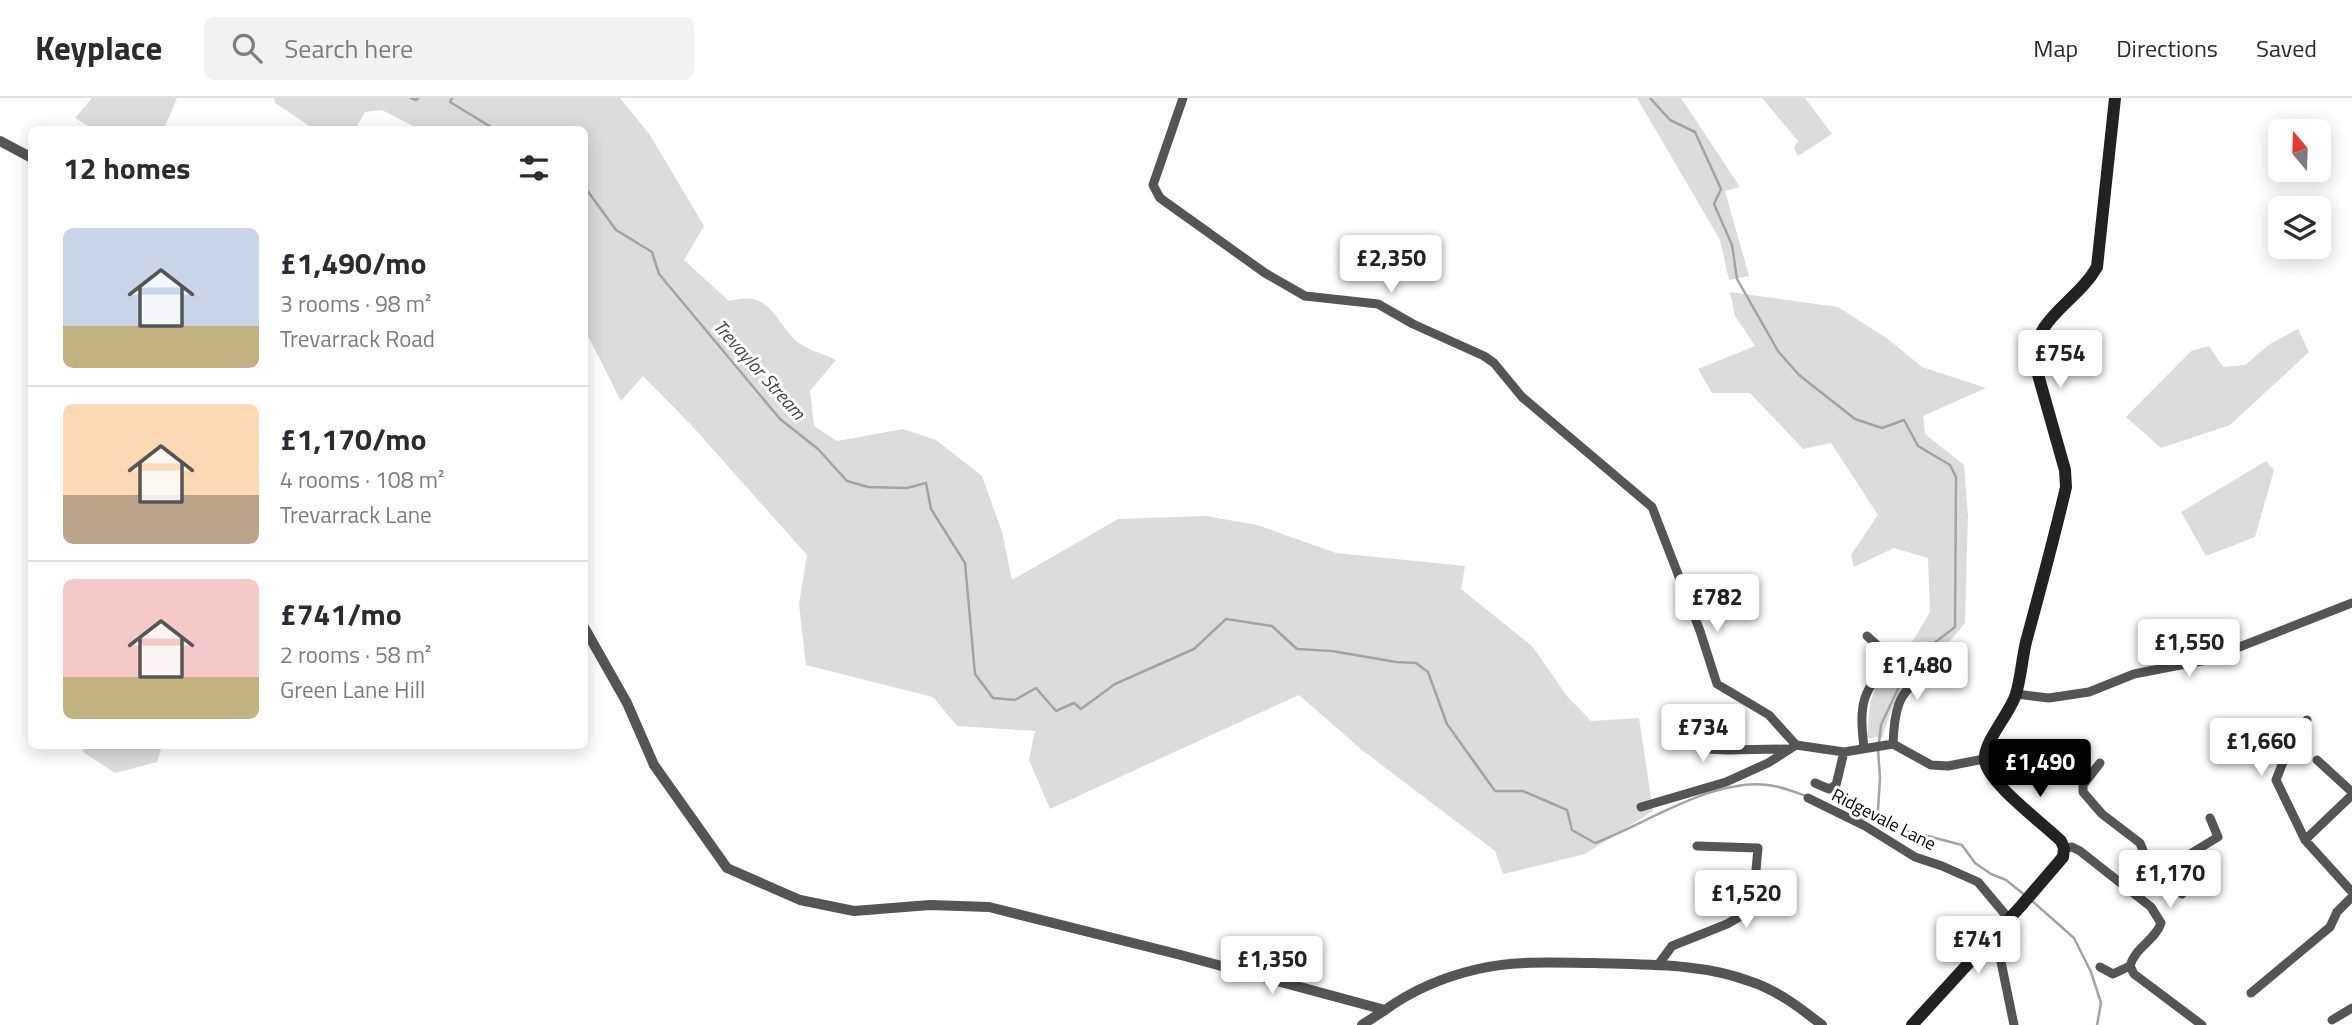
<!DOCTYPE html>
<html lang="en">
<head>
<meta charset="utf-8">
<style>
	:root { --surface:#fff; --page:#f2f2f3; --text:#2b2b33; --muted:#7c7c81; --line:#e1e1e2; --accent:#000 }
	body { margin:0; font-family:"Titillium Web",sans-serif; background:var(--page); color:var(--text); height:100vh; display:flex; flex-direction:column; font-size:26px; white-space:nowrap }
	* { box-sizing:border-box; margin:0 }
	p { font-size:23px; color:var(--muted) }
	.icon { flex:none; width:38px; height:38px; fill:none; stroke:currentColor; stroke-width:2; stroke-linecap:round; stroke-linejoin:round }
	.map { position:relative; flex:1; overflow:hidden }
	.panel { position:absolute; left:28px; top:28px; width:560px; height:623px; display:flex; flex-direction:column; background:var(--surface); border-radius:10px; box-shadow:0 4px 18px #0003 }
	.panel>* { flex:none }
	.needle { width:46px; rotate:341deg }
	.buttons { position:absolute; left:2268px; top:21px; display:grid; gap:14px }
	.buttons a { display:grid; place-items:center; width:63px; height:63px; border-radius:10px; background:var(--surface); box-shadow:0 4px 18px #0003; font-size:35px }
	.price { position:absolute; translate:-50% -60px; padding:0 16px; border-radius:7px; background:#fff; color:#222; font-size:23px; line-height:46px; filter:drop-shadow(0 2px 4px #0008) }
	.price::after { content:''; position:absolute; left:50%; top:42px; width:21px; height:16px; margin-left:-10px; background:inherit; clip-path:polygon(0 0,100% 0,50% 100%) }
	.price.on { background:var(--accent); color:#fff }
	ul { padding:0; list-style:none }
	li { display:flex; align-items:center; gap:21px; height:175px; padding:0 35px }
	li+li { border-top:2px solid var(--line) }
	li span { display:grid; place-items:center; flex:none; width:196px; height:140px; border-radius:10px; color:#555 }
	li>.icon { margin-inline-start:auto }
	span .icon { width:84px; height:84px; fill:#fffc; stroke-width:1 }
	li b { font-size:30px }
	h2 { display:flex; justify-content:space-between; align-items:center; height:84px; padding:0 35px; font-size:30px }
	header { display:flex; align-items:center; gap:42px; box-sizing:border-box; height:98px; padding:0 35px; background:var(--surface); border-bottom:2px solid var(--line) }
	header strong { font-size:33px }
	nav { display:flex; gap:38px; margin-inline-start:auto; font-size:24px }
	.search { width:490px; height:63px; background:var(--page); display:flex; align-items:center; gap:18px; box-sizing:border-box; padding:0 24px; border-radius:10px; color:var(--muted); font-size:26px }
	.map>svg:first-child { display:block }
	.green { fill:#dcdcdc }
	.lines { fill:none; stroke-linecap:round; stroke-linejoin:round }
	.stream { stroke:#a3a3a3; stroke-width:2.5 }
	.minor { stroke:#555; stroke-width:9 }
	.tertiary { stroke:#555; stroke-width:10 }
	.secondary { stroke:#222; stroke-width:12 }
	.labels { text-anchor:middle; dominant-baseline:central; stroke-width:6; stroke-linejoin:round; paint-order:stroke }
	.street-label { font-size:18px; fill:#000; stroke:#fff }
	.water-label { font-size:19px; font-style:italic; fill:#444; stroke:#fff }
</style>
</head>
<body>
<header>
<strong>Keyplace</strong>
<div class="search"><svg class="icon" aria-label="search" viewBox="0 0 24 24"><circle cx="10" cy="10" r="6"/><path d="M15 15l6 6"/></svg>Search here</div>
<nav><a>Map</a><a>Directions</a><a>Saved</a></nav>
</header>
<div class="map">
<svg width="2352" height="927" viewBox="0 0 2352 927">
	<rect width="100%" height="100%" fill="#fff"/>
	<path class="green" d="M 92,0 L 177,0 L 164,31 L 93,31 L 75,20 Z
		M 274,0 L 620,0 L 650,37 L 704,128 L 684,162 L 729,203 C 769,192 772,218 795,242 C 805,251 824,256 836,262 L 810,293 L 814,328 L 837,343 L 903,331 L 936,342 L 982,378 L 1002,434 L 1012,482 L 1118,421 L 1206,418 L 1257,427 L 1336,455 L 1465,468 L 1461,491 L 1532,548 L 1567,598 L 1591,623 L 1639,620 L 1653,713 L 1585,756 L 1503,776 L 1495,753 L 1362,652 L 1299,597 L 1050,711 L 1029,662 L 1035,633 L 957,628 L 933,599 L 806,567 L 799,506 L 807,457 L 693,329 L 643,278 L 621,303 L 585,232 L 584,32 L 419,31 L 382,12 L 365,14 L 355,31 L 314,31 L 275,5 Z
		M 1637,0 L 1681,0 L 1740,89 L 1725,93 L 1749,178 L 1729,182 L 1720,142 Z
		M 1762,0 L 1805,0 L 1832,36 L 1798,58 L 1794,50 L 1798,43 Z
		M 1730,194 L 1838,209 L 1888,241 L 1922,269 L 1986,290 L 1923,318 L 1925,336 L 1964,367 L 1968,417 L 1965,525 C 1931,569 1897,578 1883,639 L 1867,640 L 1870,605 L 1880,579 L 1914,541 L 1930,514 L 1928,460 L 1894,450 L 1854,469 L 1851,457 L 1878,417 L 1831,345 L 1803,351 L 1750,295 L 1712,295 L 1698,271 L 1755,248 L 1735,218 Z
		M 2298,231 L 2309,254 L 2230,327 L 2161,350 L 2126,319 L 2191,253 L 2209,248 L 2223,269 L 2245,267 L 2270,246 Z
		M 2266,363 L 2274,372 L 2255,439 L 2206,458 L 2181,414 Z
		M 84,648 L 162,648 L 157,664 L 115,675 L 83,654 Z"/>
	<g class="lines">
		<path class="stream" d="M 411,0 L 416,2 L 418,0
			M 452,0 L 450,4 L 496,32
			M 1650,0 L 1670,22 L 1695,34 L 1721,91 L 1714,106 L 1732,147 L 1737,181 L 1778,253 L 1799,277 L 1855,321 L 1882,330 L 1904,322 L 1918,348 L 1950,367 L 1956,379 L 1955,529 L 1911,563 L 1881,627 L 1879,645
			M 584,88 L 616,132 L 652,154 L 659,176 L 780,321 L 818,351 L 847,383 L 868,389 L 907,390 L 926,385 L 931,411 L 965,465 L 975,576 L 993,600 L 1015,602 L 1036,590 L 1056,613 L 1074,605 L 1081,611 L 1115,586 L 1194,551 L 1226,521 L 1272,528 L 1297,551 L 1332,553 L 1396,564 L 1416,565 L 1428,574 L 1447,626 L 1495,693 L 1523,693 L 1567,712 L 1572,732 L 1595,745 C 1646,726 1718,676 1774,688 C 1785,690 1795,694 1806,698
			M 1878,651 L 1880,680 L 1878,712 L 1885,723 L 1893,729 L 1962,747 L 1975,765 L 1991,776 L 2006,782 L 2026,798
			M 1857,720 L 1885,723
			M 2031,802 L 2074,840 L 2091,874 L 2101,905 L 2097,927"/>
		<path class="minor" d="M 1183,0 L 1153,87 L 1160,100 L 1265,175 L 1305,198 L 1378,206 L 1413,226 L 1484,258 L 1494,265 L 1522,299 L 1652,409 L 1700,533 L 1717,586 L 1769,617 L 1796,647
			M 2016,596 L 2049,600 L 2089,594 L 2134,576 L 2206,562 L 2352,505
			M 2307,622 L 2290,646 L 2276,682 L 2305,742 L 2352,794
			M 1681,636 C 1703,630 1717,625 1727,652 L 1786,651
			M 1699,643 L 1705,651 L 1727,652
			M 1893,646 C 1894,621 1896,588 1926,581 C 1936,579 1949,582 1959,582
			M 1796,647 L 1844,654 L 1893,646 L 1931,667 L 1948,668 L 1984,661
			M 1864,650 C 1859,607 1861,592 1893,561 L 1867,538
			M 2317,662 L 2352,694
			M 2100,665 L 2083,687 L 2083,694 L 2102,716 L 2140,745 L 2152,775
			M 1815,685 L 1829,691 L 1836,687 L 1844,654
			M 1808,700 L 1865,728 L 1915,759 L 1942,768 L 1978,784 L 2009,821
			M 1641,709 L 1726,684 L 1768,665 L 1796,647
			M 2305,742 L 2352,697
			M 2064,750 L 2072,749 L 2080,753 L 2151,809 L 2161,825 C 2155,843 2135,849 2130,868 L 2134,876 L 2202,927
			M 2132,793 L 2152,775 L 2162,773 L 2218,739 L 2210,720
			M 2182,796 L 2207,773 L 2199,752
			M 1992,838 L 1999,854 L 2014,927
			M 1658,867 L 1672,848 L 1727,826 L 1746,815 L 1754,794 L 1758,750 L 1697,748
			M 2100,869 L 2113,876 L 2130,868
			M 2251,895 L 2330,829 L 2337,814 L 2352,799
			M 2332,922 L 2352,910"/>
		<path class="tertiary" d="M 0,43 L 32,60
			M 584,529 L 627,605 L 654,667 L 727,770 L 800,802 L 854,813 L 930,807 L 989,809 L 1177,856 L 1385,912 C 1414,891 1443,879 1478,871 C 1516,862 1557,865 1595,865 C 1646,867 1701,865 1749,883 C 1777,892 1799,909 1822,927
			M 1362,927 L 1385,912"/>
		<path class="secondary" d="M 1912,927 L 2021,808 L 2063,759 L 2064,750 L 2061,743 C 2044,726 1988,685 1985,663 C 1982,645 2010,616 2016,596 C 2021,579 2022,561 2026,544 C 2040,492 2054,441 2066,389 L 2065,372 L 2035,266 C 2032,219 2076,206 2097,169 L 2115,0"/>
	</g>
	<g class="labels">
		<g class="street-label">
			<text transform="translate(1884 721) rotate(27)">Ridgevale Lane</text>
		</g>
		<g class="water-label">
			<text transform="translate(760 271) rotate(48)">Trevaylor Stream</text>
		</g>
	</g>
</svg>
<div class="buttons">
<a><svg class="needle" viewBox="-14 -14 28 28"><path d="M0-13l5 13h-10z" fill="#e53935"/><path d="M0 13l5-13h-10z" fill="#7c7c81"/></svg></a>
<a><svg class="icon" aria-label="layers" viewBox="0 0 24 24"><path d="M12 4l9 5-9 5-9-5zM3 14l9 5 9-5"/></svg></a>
</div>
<b class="price" style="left:1391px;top:197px">£2,350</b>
<b class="price" style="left:2060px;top:292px">£754</b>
<b class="price" style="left:1717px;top:536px">£782</b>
<b class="price" style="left:2189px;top:581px">£1,550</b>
<b class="price" style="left:1917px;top:604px">£1,480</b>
<b class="price" style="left:1703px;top:666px">£734</b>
<b class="price" style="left:2261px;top:680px">£1,660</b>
<b class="price on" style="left:2040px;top:701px">£1,490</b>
<b class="price" style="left:2170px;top:812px">£1,170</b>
<b class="price" style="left:1746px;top:832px">£1,520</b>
<b class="price" style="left:1978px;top:878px">£741</b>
<b class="price" style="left:1272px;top:898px">£1,350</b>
<section class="panel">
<h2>12 homes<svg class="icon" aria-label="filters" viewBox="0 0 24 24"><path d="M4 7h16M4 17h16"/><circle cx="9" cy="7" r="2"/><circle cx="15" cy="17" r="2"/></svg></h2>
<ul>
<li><span style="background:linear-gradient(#c9d6e8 70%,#c2b280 0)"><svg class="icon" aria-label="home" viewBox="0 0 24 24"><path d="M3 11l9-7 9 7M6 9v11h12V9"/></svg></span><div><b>£1,490/mo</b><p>3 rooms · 98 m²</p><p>Trevarrack Road</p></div></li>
<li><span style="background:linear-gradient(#ffd9b3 65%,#b9a48a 0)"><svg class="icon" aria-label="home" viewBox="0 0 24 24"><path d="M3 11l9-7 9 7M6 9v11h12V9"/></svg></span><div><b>£1,170/mo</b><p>4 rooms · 108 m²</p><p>Trevarrack Lane</p></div></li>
<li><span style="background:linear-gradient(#f6c9c9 70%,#c2b280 0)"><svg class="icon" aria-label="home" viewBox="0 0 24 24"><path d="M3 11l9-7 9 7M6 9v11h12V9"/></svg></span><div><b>£741/mo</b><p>2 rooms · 58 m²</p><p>Green Lane Hill</p></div></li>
</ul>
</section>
</div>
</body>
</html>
